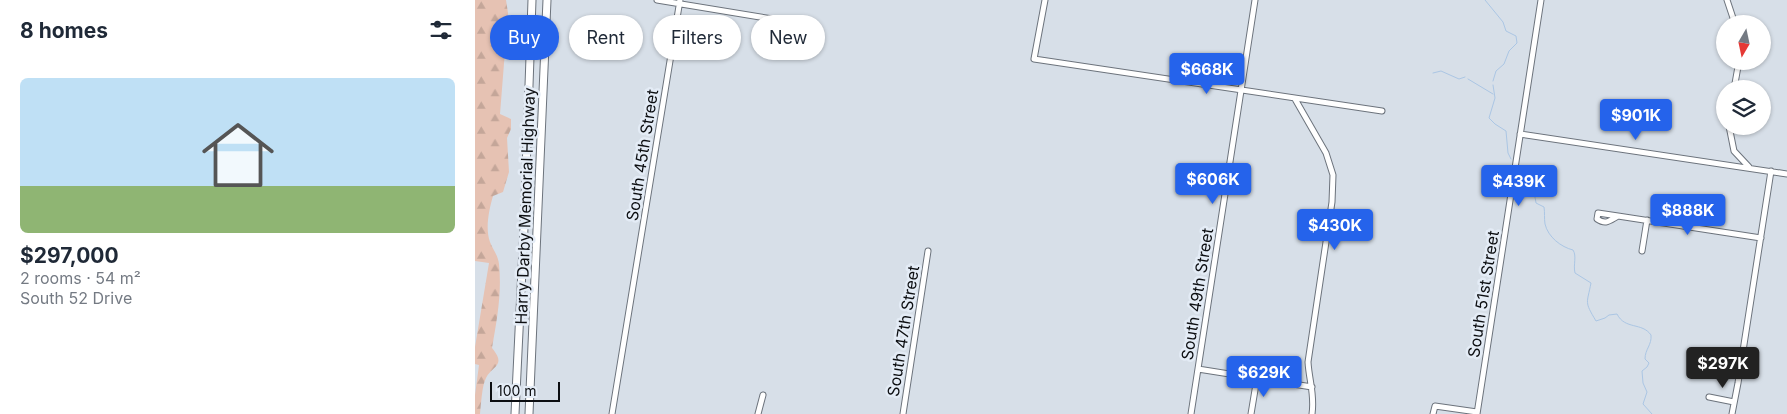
<!DOCTYPE html>
<html lang="en">
<head>
<meta charset="utf-8">
<style>
	:root { --surface:#fff; --page:#f2f2f3; --text:#1f2937; --muted:#747a83; --line:#e0e1e3; --accent:#2563eb }
	body { margin:0; font-family:Inter,sans-serif; background:var(--page); color:var(--text); height:100vh; display:flex; flex-direction:column; font-size:19px; white-space:nowrap }
	* { box-sizing:border-box; margin:0 }
	p { font-size:16px; color:var(--muted) }
	.icon { flex:none; width:28px; height:28px; fill:none; stroke:currentColor; stroke-width:2; stroke-linecap:round; stroke-linejoin:round }
	.map { position:relative; flex:1; overflow:hidden }
	.sheet { display:flex; flex-direction:column; background:var(--surface); width:475px }
	.sheet>* { flex:none }
	.banner { position:absolute; left:15px; top:15px; width:475px; height:45px; display:flex; gap:10px }
	.needle { width:32px; rotate:189deg }
	.fabs { position:absolute; left:1241px; top:15px; display:grid; gap:10px }
	.fabs a { display:grid; place-items:center; width:55px; height:55px; border-radius:50%; background:var(--surface); box-shadow:0 1px 4px #0004; font-size:25px }
	.scale { position:absolute; left:15px; bottom:12px; width:70px; box-sizing:border-box; padding-left:5px; border:2px solid #0c0e11; border-top:0; font-size:14px; line-height:18px; white-space:nowrap; color:#0c0e11; -webkit-text-stroke:4px #e4ecf6; paint-order:stroke }
	.price { position:absolute; translate:-50% -42px; padding:0 11px; border-radius:5px; background:var(--accent); color:#fff; font-size:16px; line-height:32px; filter:drop-shadow(0 1px 2px #0008) }
	.price::after { content:''; position:absolute; left:50%; top:30px; width:15px; height:11px; margin-left:-8px; background:inherit; clip-path:polygon(0 0,100% 0,50% 100%) }
	.price.selected { background:#222; color:#fff }
	ul { padding:0; list-style:none }
	li { display:grid; align-content:center; gap:10px; height:265px; padding:0 20px }
	li+li { border-top:1px solid var(--line) }
	li span { display:grid; place-items:center; height:155px; border-radius:8px; color:#555 }
	li>.icon { margin-inline-start:auto }
	span .icon { width:90px; height:90px; fill:#fffc; stroke-width:1 }
	li b { font-size:21px }
	h2 { display:flex; justify-content:space-between; align-items:center; height:60px; padding:0 20px; font-size:21px }
	.pill { padding:0 18px; border-radius:22px; background:var(--surface); box-shadow:0 1px 4px #0004; font-size:18px; line-height:45px }
	.pill.selected { background:var(--accent); color:#fff }
	main { display:flex; flex:1; min-height:0 }
	.map>svg:first-child { display:block }
	.forest { fill:url(#forest-firs) }
	.lines { fill:none; stroke-linecap:round; stroke-linejoin:round }
	.stream { stroke:#abc6e4; stroke-width:1 }
	.minor-casing { stroke:#6c737c; stroke-width:7 }
	.highway-casing { stroke:#6c737c; stroke-width:9 }
	.minor { stroke:#fff; stroke-width:5 }
	.highway { stroke:#fff; stroke-width:7 }
	.labels { text-anchor:middle; dominant-baseline:central; stroke-width:5; stroke-linejoin:round; paint-order:stroke }
	.street-label { font-size:16px; fill:#0c0e11; stroke:#e4ecf6 }
</style>
</head>
<body>
<main>
<section class="sheet">
<h2>8 homes<svg class="icon" aria-label="filters" viewBox="0 0 24 24"><path d="M4 7h16M4 17h16"/><circle cx="9" cy="7" r="2"/><circle cx="15" cy="17" r="2"/></svg></h2>
<ul>
<li><span style="background:linear-gradient(#bfe0f5 70%,#8fb573 0)"><svg class="icon" aria-label="home" viewBox="0 0 24 24"><path d="M3 11l9-7 9 7M6 9v11h12V9"/></svg></span><div><b>$297,000</b><p>2 rooms · 54 m²</p><p>South 52 Drive</p></div></li>
</ul>
</section>
<div class="map">
<svg width="1312" height="414" viewBox="0 0 1312 414">
	<defs>
		<pattern id="forest-firs" width="22" height="20" patternUnits="userSpaceOnUse" patternTransform="scale(1.25)"><rect width="22" height="20" fill="#e6c2b3"/><path d="M5 1l3.5 6h-7zM16 11l3.5 6h-7z" fill="#c4a699"/></pattern>
	</defs>
	<rect width="100%" height="100%" fill="#d7dfe8"/>
	<path class="forest" d="M 0,0 L 31,0 L 33,13 L 25,114 L 36,119 L 36,129 L 32,138 L 34,172 L 28,192 L 18,196 C 14,210 10,228 15,242 C 18,250 23,255 24,264 C 27,293 22,319 17,348 C 32,366 17,366 11,378 C 7,385 6,405 5,414 L 0,414 L 0,395 L 4,365 L 0,364 L 0,347 L 14,263 L 0,261 Z"/>
	<g class="lines">
		<path class="stream" d="M 1010,0 L 1028,22 L 1031,31 L 1041,36 L 1042,43 L 1034,51 L 1029,64 L 1021,71 L 1018,81
			M 958,73 L 966,71 L 984,79 L 990,77
			M 993,79 L 1018,94
			M 1018,85 L 1020,98 L 1014,118 L 1020,124 L 1031,131 L 1033,153 L 1036,159
			M 1044,169 C 1052,179 1060,191 1061,203 L 1069,207 C 1070,213 1069,218 1070,224 C 1073,237 1086,247 1098,250 C 1102,256 1098,265 1100,273 L 1116,283 C 1112,304 1109,301 1121,321 L 1130,318 L 1134,315 L 1142,314 C 1150,330 1167,322 1176,335 C 1177,345 1170,349 1170,359 L 1174,363 L 1172,367 L 1167,371 L 1168,383 L 1172,392 L 1168,404 L 1177,414"/>
		<defs>
			<path id="minor" d="M 182,0 L 340,26
				M 570,0 L 559,59 L 907,111
				M 1252,0 L 1260,24
				M 1259,89 L 1264,61
				M 820,99 L 851,153 L 858,175 L 857,202 L 833,362 C 834,380 840,395 837,414
				M 1254,126 L 1259,151 L 1274,167
				M 1045,134 L 1312,174
				M 1123,213 L 1143,216 C 1134,221 1131,225 1122,219 Z
				M 1143,216 L 1286,238
				M 1167,251 L 1172,220
				M 723,369 L 837,387
				M 1234,397 L 1259,402
				M 137,414 L 205,0
				M 283,414 L 288,395
				M 428,414 L 453,251
				M 716,414 L 780,0
				M 776,414 L 782,378
				M 958,414 L 960,406 L 1002,412
				M 1002,414 L 1066,0
				M 1257,414 L 1263,383 L 1296,171"/>
			<path id="highway" d="M 40,414 L 49,228 L 57,0
				M 54,414 L 72,0"/>
		</defs>
		<use href="#minor" class="minor-casing"/>
		<use href="#highway" class="highway-casing"/>
		<use href="#minor" class="minor"/>
		<use href="#highway" class="highway"/>
	</g>
	<g class="labels">
		<g class="street-label">
			<text transform="translate(167 155) rotate(-81)">South 45th Street</text>
			<text transform="translate(50 206) rotate(-88)">Harry Darby Memorial Highway</text>
			<text transform="translate(722 294) rotate(-81)">South 49th Street</text>
			<text transform="translate(1008 294) rotate(-81)">South 51st Street</text>
			<text transform="translate(428 331) rotate(-81)">South 47th Street</text>
		</g>
	</g>
</svg>
<div class="fabs">
<a><svg class="needle" viewBox="-14 -14 28 28"><path d="M0-13l5 13h-10z" fill="#e53935"/><path d="M0 13l5-13h-10z" fill="#747a83"/></svg></a>
<a><svg class="icon" aria-label="layers" viewBox="0 0 24 24"><path d="M12 4l9 5-9 5-9-5zM3 14l9 5 9-5"/></svg></a>
</div>
<div class="scale">100 m</div>
<b class="price" style="left:732px;top:95px">$668K</b>
<b class="price" style="left:1161px;top:141px">$901K</b>
<b class="price" style="left:738px;top:205px">$606K</b>
<b class="price" style="left:1044px;top:207px">$439K</b>
<b class="price" style="left:1213px;top:236px">$888K</b>
<b class="price" style="left:860px;top:251px">$430K</b>
<b class="price selected" style="left:1248px;top:389px">$297K</b>
<b class="price" style="left:789px;top:398px">$629K</b>
<div class="banner">
<a class="pill selected">Buy</a>
<a class="pill">Rent</a>
<a class="pill">Filters</a>
<a class="pill">New</a>
</div>
</div>
</main>
</body>
</html>
